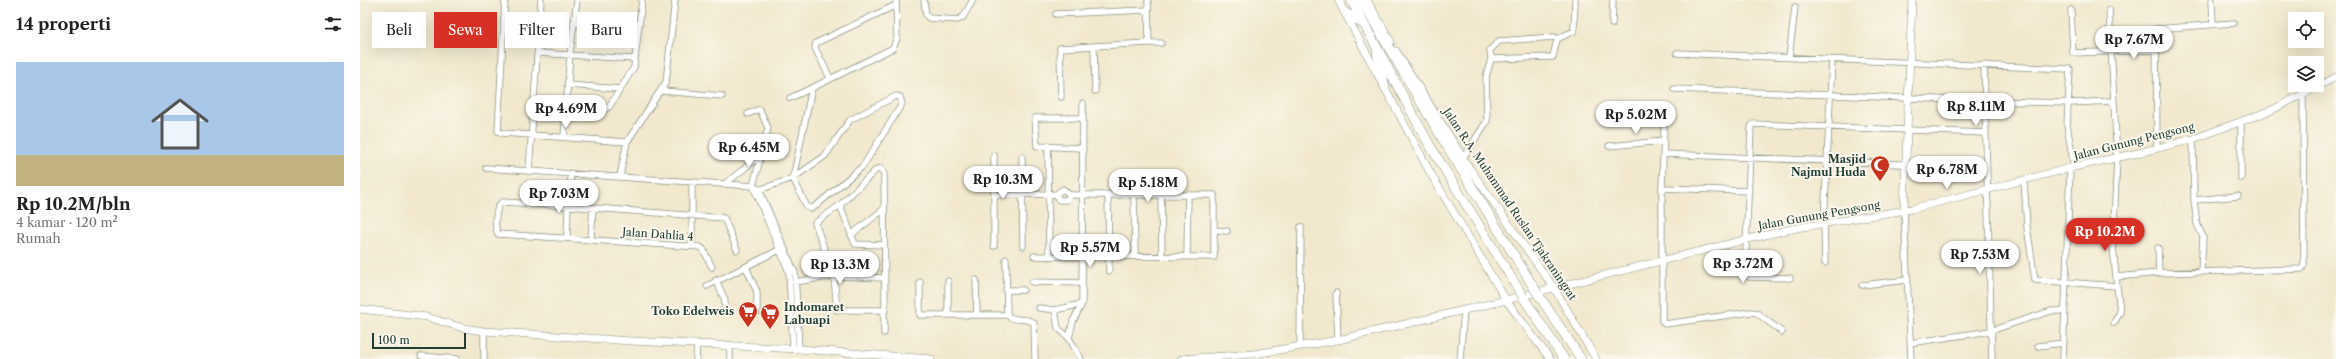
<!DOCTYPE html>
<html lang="id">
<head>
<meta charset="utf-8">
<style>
	:root { --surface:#fff; --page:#f2f2f2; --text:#222; --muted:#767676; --line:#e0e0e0; --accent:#d93025 }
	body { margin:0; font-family:"Libre Caslon Text",serif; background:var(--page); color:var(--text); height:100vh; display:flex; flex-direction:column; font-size:15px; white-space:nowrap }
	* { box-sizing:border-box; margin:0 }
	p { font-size:13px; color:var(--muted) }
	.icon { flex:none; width:22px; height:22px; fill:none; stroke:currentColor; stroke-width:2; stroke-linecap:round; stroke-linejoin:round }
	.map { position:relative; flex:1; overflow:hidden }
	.details { display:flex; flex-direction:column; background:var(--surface); width:360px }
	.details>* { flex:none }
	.banner { position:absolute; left:12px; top:12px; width:380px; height:36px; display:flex; gap:8px }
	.controls { position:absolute; left:1928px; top:12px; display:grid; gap:8px }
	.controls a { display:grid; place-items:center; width:36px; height:36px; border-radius:0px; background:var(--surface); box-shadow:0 4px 16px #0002; font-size:20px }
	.scale { position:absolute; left:12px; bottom:10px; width:94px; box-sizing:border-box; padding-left:4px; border:2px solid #1f3d34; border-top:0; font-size:11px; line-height:14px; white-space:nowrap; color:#1f3d34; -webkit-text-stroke:3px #fbf7ec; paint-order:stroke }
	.price { position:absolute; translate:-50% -34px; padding:0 9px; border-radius:14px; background:#fff; color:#222; font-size:13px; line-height:26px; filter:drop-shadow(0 1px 2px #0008) }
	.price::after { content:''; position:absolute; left:50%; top:24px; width:12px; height:9px; margin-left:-6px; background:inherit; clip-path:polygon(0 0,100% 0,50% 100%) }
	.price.active { background:var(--accent); color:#fff }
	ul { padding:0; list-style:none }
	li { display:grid; align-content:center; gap:8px; height:212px; padding:0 16px }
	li+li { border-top:1px solid var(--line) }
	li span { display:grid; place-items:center; height:124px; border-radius:0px; color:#555 }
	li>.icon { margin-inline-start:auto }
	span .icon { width:72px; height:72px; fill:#fffc; stroke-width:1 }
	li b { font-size:17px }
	h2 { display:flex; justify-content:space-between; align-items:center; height:48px; padding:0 16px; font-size:17px }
	.tag { padding:0 14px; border-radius:0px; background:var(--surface); box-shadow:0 4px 16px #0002; font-size:14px; line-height:36px }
	.tag.active { background:var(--accent); color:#fff }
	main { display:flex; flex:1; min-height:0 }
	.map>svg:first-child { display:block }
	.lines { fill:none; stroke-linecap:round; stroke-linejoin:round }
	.minor-casing { stroke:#889280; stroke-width:7 }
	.tertiary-casing { stroke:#889280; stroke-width:8 }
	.trunk-casing { stroke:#889280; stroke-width:10 }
	.minor { stroke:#fff; stroke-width:5.5 }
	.tertiary { stroke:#fff; stroke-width:7 }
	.trunk { stroke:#fff; stroke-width:9 }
	.trunk-bridge-casing { stroke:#889280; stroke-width:10; stroke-linecap:butt }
	.trunk-bridge { stroke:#fff; stroke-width:9 }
	.labels { text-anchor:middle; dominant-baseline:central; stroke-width:4; stroke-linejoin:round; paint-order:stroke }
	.street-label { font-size:11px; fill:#1f3d34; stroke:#fbf7ec }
	.poi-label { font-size:11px; font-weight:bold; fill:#1f3d34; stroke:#fbf7ec; text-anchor:end }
</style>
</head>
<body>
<main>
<section class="details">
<h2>14 properti<svg class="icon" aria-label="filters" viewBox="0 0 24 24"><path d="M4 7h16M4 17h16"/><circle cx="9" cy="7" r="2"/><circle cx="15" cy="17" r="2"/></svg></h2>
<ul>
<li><span style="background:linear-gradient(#a9c7e8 75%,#c2b280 0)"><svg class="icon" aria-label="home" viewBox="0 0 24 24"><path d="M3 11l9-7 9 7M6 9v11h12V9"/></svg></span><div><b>Rp 10.2M/bln</b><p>4 kamar · 120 m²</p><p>Rumah</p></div></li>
</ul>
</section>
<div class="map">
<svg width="1976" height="359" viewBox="0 0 1976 359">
	<rect width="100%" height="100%" fill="#fbf7ec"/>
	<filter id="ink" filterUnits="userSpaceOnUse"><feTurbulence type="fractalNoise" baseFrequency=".025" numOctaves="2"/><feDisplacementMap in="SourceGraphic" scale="8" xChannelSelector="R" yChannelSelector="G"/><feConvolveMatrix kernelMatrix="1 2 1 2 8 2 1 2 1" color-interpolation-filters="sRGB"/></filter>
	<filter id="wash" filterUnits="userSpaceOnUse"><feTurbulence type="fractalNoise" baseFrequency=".012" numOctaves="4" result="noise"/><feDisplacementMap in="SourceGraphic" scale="16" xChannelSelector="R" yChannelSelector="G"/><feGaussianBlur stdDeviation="0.9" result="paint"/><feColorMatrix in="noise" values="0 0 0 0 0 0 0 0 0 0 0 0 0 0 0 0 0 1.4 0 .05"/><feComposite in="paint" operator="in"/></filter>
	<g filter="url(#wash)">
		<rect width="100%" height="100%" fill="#f1e8cd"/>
	</g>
	<g filter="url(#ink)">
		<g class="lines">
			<defs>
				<path id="minor" d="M 145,0 L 138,131 L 142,133 L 267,142
					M 564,0 L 566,15 L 569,18 L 598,20 L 603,17 L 613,0
					M 1852,0 L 1853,25
					M 1711,10 L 1713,53 L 1796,50
					M 1749,10 L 1757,158 L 1753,247 L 1756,277 L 1799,273 L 1942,269 L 1944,265 L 1943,96
					M 696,14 L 788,10
					M 213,23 L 279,26
					M 1252,24 L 1253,0
					M 789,43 L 801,43
					M 734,46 L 735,91
					M 177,53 L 275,59
					M 1317,53 L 1710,69 L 1707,125 L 1714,167
					M 1429,58 L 1435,7
					M 1131,59 L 1193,57 L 1197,39
					M 1624,65 L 1632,359
					M 470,78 L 455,48 L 456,43 L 536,5
					M 208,85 L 260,89
					M 1314,89 L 1625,101 L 1710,103 L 1753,101
					M 302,91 L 362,96
					M 701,97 L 700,48 L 789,43 L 788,0
					M 430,98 L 452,88
					M 207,105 L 245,109 L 249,107 L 274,67 L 282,0
					M 1881,123 L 1881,178
					M 204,137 L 210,54 L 217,0
					M 1833,139 L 1834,200 L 1837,224 L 1843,237 L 1841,272
					M 688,146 L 689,257
					M 1249,146 L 1304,141
					M 722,148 L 677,146 L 675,118 L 723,118
					M 1797,148 L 1796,29 L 1874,23
					M 1304,154 L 1587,166
					M 401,155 L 393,186 L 429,272 L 433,349
					M 634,155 L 634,246
					M 662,157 L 663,246
					M 1103,158 L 1127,121 L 1126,77 L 1131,59 L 1130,50 L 1139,41 L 1194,37 L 1197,39 L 1214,31 L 1215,0
					M 126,168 L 393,186 L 399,189 L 435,273 L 439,349
					M 521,168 L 524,174 L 525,310 L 477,310 L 474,276 L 455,223 L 480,205 L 516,170 Z
					M 169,170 L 181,0
					M 211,173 L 208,206 L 142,202 C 135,207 134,227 138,234 L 340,247 L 343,249 L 352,267
					M 260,176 L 267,142 L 306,82 L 315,0
					M 1664,180 L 1667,227 L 1675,280 L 1757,286
					M 365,184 L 401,155 L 408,128 L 400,110 L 397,110 L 388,114
					M 1302,188 L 1304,128
					M 396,191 L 433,178 L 465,156 L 490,120 L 536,96 L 540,97 L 542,104 L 503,166 L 457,205 L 451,209 L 447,207 L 433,178 L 452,88 L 533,48 L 537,38 L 536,0
					M 1389,191 L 1302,188 L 1302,321 L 1305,324 L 1391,312 L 1397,313 L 1422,332
					M 696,194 L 699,200 L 707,200 L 710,195
					M 748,194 L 749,271
					M 801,194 L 802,256
					M 634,195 L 696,194 L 703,189 L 710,195 L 854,195 L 854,257 L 749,256
					M 774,195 L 775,256
					M 1834,200 L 1878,196
					M 480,205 L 495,244 L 524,245
					M 1544,210 L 1551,359
					M 854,230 L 867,231
					M 491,235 L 524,209
					M 207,238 L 208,206 L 364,218 L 377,250
					M 231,239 L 233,208
					M 332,246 L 332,182
					M 1798,248 L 1799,273
					M 674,256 L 722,257
					M 827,256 L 828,194
					M 646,259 L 647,315 C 655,323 667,316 674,323 L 675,359
					M 1465,263 L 1464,223 L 1472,60
					M 386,267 L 397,292 L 397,312
					M 1430,278 L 1389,277 L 1385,274 L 1391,127 L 1393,124 L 1625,133
					M 356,280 L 365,300 L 364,311
					M 616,280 L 617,315
					M 435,282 L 474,276 L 524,278
					M 560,282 L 560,315 L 647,315
					M 672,282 L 722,283
					M 1502,285 L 1548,280
					M 347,286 L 419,250
					M 646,290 L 663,290
					M 976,293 L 978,340
					M 679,308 L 695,310 L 722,304
					M 695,310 L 698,328 L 709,338 L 721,359
					M 588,315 L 588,281
					M 1754,323 L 1760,312 L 1756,277
					M 524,333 L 524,311
					M 709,338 L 713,321 L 722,304 L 723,103
					M 1550,343 L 1630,331 L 1691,311 L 1703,311
					M 940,346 L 941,227
					M 1678,346 L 1704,343
					M 61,356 L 97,359
					M 124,359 L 124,331
					M 336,359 L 337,343
					M 370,359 L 370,345
					M 1100,359 L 1104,310
					M 1703,359 L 1710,168"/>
				<path id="tertiary" d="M 978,0 L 1072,176 L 1146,300 L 1190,359
					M 1007,0 L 1031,42
					M 1036,51 L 1110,169 L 1194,288 L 1236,359
					M 1544,210 L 1552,0
					M 0,309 L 67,317 L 103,328 L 124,331 L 271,341 L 439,349 L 571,359
					M 821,359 L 894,354 L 978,340 L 1146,300 L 1388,239 L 1436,228 L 1552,209 L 1714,167 L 1778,153 L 1833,139 L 1912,110 L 1976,77"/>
				<path id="trunk" d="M 991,0 L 1069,144 L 1157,287
					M 1001,0 L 1082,138 L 1173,286
					M 986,13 L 1002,23
					M 1017,53 L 1025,87
					M 1178,294 L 1221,359
					M 1163,297 L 1204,359"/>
			</defs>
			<use href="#minor" class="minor-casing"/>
			<use href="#tertiary" class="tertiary-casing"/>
			<use href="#trunk" class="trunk-casing"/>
			<use href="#minor" class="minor"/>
			<use href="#tertiary" class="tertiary"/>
			<use href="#trunk" class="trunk"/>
			<defs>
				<path id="trunk-bridge" d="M 1173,286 L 1178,294
					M 1157,287 L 1163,297"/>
			</defs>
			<use href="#trunk-bridge" class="trunk-bridge-casing"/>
			<use href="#trunk-bridge" class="trunk-bridge"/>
		</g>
	</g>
	<defs>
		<symbol id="mosque-pin" viewBox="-11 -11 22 30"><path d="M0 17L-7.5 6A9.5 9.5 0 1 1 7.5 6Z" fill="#c8321e" stroke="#fbf7ec"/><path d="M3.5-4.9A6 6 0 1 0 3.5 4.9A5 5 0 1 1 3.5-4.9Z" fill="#fff"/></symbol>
		<symbol id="supermarket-pin" viewBox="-11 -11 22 30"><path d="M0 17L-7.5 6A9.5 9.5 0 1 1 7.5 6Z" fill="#c8321e" stroke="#fbf7ec"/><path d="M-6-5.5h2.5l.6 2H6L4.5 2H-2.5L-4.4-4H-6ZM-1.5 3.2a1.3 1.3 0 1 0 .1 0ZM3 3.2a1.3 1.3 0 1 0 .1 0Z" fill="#fff"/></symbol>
	</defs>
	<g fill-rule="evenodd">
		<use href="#mosque-pin" x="1509" y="154" width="22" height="30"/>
		<use href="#supermarket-pin" x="377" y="300" width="22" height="30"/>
		<use href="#supermarket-pin" x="399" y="302" width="22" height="30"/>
	</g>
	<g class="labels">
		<g class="street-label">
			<text transform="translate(1774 141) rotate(-14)">Jalan Gunung Pengsong</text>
			<text transform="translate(1150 204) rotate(56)">Jalan R.A. Muhammad Ruslan Tjakraningrat</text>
			<text transform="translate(1459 215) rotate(-10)">Jalan Gunung Pengsong</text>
			<text transform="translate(298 234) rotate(4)">Jalan Dahlia 4</text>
		</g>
		<g class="poi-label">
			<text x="1506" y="159">Masjid<tspan x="1506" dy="13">Najmul Huda</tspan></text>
			<text x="424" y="307" text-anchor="start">Indomaret<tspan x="424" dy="13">Labuapi</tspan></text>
			<text x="374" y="311">Toko Edelweis</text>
		</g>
	</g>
</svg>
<div class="controls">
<a><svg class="icon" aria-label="locate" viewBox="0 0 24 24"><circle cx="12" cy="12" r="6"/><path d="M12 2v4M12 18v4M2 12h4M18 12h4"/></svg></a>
<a><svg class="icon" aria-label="layers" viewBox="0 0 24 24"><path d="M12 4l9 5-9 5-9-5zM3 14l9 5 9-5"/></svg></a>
</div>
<div class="scale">100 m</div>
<b class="price" style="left:1774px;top:60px">Rp 7.67M</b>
<b class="price" style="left:1616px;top:127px">Rp 8.11M</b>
<b class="price" style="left:206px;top:129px">Rp 4.69M</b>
<b class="price" style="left:1276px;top:135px">Rp 5.02M</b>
<b class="price" style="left:389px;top:168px">Rp 6.45M</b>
<b class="price" style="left:1587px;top:190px">Rp 6.78M</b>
<b class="price" style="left:643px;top:200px">Rp 10.3M</b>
<b class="price" style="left:788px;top:203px">Rp 5.18M</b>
<b class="price" style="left:199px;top:214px">Rp 7.03M</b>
<b class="price active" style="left:1745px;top:252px">Rp 10.2M</b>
<b class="price" style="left:730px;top:268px">Rp 5.57M</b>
<b class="price" style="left:1620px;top:275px">Rp 7.53M</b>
<b class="price" style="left:1383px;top:284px">Rp 3.72M</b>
<b class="price" style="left:480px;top:285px">Rp 13.3M</b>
<div class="banner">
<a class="tag">Beli</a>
<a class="tag active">Sewa</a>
<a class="tag">Filter</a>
<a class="tag">Baru</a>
</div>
</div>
</main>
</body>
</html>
